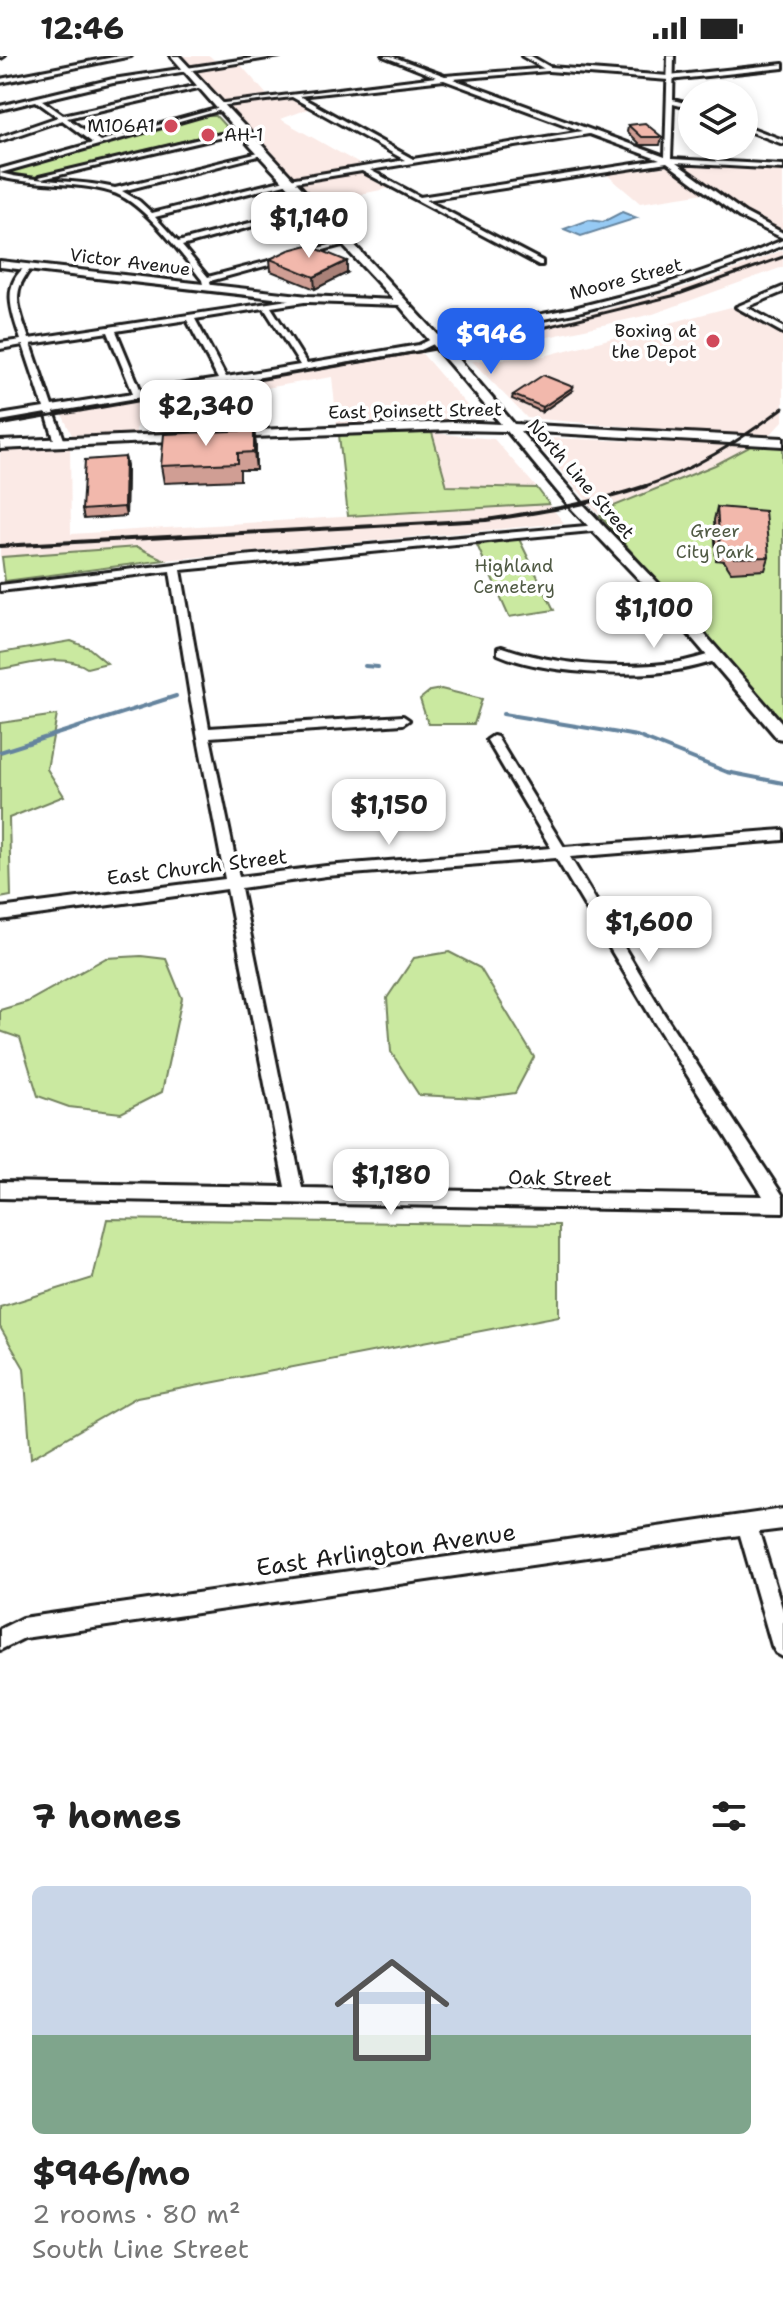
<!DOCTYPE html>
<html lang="en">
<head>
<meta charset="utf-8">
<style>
	:root { --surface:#fff; --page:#f6f6f6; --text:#222; --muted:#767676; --line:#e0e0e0; --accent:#2563eb }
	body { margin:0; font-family:"Shantell Sans",sans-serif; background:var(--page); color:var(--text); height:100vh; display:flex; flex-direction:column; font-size:30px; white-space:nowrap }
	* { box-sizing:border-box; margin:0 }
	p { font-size:26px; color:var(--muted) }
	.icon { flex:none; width:44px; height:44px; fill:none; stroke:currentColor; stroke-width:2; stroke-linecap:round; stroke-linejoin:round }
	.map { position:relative; height:1712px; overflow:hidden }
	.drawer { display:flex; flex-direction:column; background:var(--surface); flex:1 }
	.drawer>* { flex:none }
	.tools { position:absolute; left:678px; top:24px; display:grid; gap:16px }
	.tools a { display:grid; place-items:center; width:80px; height:80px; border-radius:50%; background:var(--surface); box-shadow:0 4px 12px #0003; font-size:40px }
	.price { position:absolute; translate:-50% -68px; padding:0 18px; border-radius:16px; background:#fff; color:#222; font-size:26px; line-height:52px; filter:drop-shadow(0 2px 4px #0008) }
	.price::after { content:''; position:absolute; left:50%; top:48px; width:24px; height:18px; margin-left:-12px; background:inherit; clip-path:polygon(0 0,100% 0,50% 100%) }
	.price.current { background:var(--accent); color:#fff }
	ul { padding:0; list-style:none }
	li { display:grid; align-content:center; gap:16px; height:424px; padding:0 32px }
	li+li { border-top:2px solid var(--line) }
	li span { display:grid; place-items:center; height:248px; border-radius:12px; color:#555 }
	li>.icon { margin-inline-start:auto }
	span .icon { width:144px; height:144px; fill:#fffc; stroke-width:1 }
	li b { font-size:34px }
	h2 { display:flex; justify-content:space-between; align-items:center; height:96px; padding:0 32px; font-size:34px }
	.status { display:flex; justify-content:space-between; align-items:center; height:56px; padding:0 40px; background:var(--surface); direction:ltr }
	.status svg { height:22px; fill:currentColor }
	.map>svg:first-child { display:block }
	.built { fill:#fbeae6 }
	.green { fill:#cae9a0; stroke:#73825e; stroke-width:2 }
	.water { fill:#96caf4; stroke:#65849e; stroke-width:2 }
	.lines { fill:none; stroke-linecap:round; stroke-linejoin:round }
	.stream { stroke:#65849e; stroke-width:4 }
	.street-casing { stroke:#1c1c1c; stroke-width:6 }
	.secondary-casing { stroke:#1c1c1c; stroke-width:6 }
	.street { fill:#fff; fill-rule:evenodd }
	.secondary { fill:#fff; fill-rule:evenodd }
	.rail-far1 { stroke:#1c1c1c; stroke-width:3 }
	.rail { stroke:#1c1c1c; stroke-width:4 }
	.wall { fill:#d09e94; stroke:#1c1c1c; stroke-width:2 }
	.shaded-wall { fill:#a98178; stroke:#1c1c1c; stroke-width:2 }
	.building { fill:#f2b8ac; stroke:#1c1c1c; stroke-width:2 }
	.poi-dot { fill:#d1495b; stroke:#fff; stroke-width:3 }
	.labels { text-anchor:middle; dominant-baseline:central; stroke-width:7; stroke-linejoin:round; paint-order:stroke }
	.far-poi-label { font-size:18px; fill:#1c1c1c; stroke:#fff; text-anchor:end }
	.far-street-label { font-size:18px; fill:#1c1c1c; stroke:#fff }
	.far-park-label { font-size:18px; fill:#505a44; stroke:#fff }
	.street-label { font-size:20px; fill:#1c1c1c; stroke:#fff }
	.near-street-label { font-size:24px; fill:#1c1c1c; stroke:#fff }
</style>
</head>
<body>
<div class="status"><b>12:46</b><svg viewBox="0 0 49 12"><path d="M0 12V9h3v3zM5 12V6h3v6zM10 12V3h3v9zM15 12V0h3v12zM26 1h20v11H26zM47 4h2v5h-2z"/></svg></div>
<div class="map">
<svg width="783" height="1712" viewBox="0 0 783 1712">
	<rect width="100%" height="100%" fill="#fff"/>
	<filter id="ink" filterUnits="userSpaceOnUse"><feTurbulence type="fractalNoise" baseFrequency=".0125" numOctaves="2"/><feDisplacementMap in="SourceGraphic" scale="16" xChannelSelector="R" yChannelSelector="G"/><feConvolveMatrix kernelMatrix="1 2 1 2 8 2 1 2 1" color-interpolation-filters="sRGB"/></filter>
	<g filter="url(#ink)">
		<path class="built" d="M 182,0 L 210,0 L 219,9 L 239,7 L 268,40 L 285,37 L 310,52 L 280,63 L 363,110 L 352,112 L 390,132 L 319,147 Z
			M 691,107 L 783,112 L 783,186 L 705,137 L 640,147 L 606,118 Z
			M 783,194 L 783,211 L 653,258 L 466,299 L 456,286 L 570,263 L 651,241 L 705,225 Z
			M 731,251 L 783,279 L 783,365 L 769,380 L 742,380 L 527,362 L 472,305 L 544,300 Z
			M 419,294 L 470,353 L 466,361 L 459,365 L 337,369 L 332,321 L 137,353 L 136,377 L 72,379 L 60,354 Z
			M 432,377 L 494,383 L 537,432 L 446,431 Z
			M 547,382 L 721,388 L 753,389 L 715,409 L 609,452 L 600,460 L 539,390 L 541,384 Z
			M 70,388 L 71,478 L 549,448 L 564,467 L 165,504 L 137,491 L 0,501 L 0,393 Z"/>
		<path class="green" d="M 205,60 L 216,60 L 229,74 L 32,122 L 1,117 Z
			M 432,377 L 447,430 L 537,432 L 549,448 L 348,460 L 339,379 Z
			M 753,389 L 783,391 L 783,667 L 600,460 L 609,452 L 715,409 Z
			M 519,483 L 554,554 L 509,561 L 477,489 Z
			M 137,491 L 165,504 L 5,525 L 2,501 Z
			M 71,585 L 89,592 L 107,607 L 87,612 C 63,596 28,609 0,613 L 0,597 Z
			M 441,633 L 482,643 L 474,668 L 428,668 L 420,643 L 430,635 Z
			M 57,659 L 47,713 L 64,740 L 9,762 L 11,840 L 0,842 L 0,667 Z
			M 449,896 L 480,912 L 534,1001 L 515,1037 L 479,1042 L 419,1039 L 391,996 L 387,942 L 414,902 Z
			M 141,900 L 166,903 L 182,942 L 162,1036 L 121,1057 L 69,1051 L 38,1040 L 20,982 L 0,975 L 0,954 L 27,946 L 106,902 Z
			M 107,1163 L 559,1169 L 559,1260 L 137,1341 L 31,1402 L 24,1312 L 0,1271 L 0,1251 L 93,1222 Z"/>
		<path class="water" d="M 622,156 L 637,162 L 581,180 L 564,173 L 589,164 L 603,166 Z"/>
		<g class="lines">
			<path class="stream" d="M 365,610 L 378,611
				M 503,658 L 637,680 L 727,716 L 783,727
				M 0,696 L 176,640"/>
			<defs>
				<path id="street" d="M 0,0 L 4,0 L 1,2 Z
					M 119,0 L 131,0 L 0,27 L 0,23 Z
					M 266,0 L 280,0 L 113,27 L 42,44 L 63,59 L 204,28 L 207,30 L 67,62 L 100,85 L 220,52 L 225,53 L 0,117 C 38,127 77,123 115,132 L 263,96 L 266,98 L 122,135 L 139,145 L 152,157 L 289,123 L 405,104 L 292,41 L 219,50 L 216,48 L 436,21 L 383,0 L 391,0 L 445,20 L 550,12 L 548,15 L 453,23 L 665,101 L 668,0 L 674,0 L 673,44 L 692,49 L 692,53 L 673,48 L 671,103 L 783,109 L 783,113 L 676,107 L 745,157 L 783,177 L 783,182 L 739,161 L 667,107 L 426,144 L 542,205 L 542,209 L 539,209 L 362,115 L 289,127 L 155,161 L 178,186 L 314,150 L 318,152 L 182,190 L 208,221 L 345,185 L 349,187 L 210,225 L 211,231 L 207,233 L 204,233 L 202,224 C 182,199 142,144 111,136 C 75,125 36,130 0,121 L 0,113 L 93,87 L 62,64 L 0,85 L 0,81 L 58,61 L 36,45 L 0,54 L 0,50 L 113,23 ZM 444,24 L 582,75 L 413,103 L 299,40 ZM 589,78 L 660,104 L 420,141 L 370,114 Z
					M 744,69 L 783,84 L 783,88 L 744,73 Z
					M 242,73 L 244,76 L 42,123 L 39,121 Z
					M 783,184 L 783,189 L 745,205 L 662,234 L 574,257 L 446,282 L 421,294 L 54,356 L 65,386 L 60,389 L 55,386 L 46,357 L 0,365 L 0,359 L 44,352 L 23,289 L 0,293 L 0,287 L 21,284 C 12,257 0,228 28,209 L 32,211 C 9,238 19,252 29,283 L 308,241 L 311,241 L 311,245 L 271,251 L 307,308 L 419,289 L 444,277 L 574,252 L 657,231 L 740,202 ZM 264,252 L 300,309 L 226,321 L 195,263 ZM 187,264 L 218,323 L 141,335 L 116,275 ZM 108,276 L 133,337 L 52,350 L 31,288 Z
					M 783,231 L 783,236 L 747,251 L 783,271 L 783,277 L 736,251 Z
					M 598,469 L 603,472 L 602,474 L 181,514 L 209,672 L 403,660 L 409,664 L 403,668 L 210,681 L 239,821 L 326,810 L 551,792 L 487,684 L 493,680 L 497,681 L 564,791 L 783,774 L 783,784 L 570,801 L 664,958 L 783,1140 L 783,1156 L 0,1142 L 0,1126 L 285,1131 L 227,833 L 0,864 L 0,852 L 225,823 L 190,640 L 170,515 L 0,535 L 0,529 L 242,500 ZM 556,802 L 654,966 L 763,1140 L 302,1132 L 241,832 L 326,820 Z
					M 502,591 C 555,609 618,614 674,607 C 688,605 702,600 716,597 L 722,601 L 720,604 C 706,607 692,612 677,614 C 631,622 540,617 498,598 L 498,592 Z
					M 783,1453 L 783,1473 L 759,1476 L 783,1555 L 783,1601 L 776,1597 L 772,1590 L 740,1479 L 24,1582 L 0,1594 L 0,1573 L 22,1562 Z"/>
				<path id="secondary" d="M 171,0 L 179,0 L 440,281 L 514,368 L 783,382 L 783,390 L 520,375 L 581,446 L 678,548 L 783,668 L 783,683 L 777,682 L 668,554 L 571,452 L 507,375 L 452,374 L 226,382 L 224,379 L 230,375 L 452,366 L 501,368 L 399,249 L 308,246 L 0,211 L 0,205 L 308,240 L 394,244 L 251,91 Z
					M 522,0 L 531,0 L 550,11 L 669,20 L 783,8 L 783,12 L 669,24 L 548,15 Z
					M 189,377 L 195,381 L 193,384 L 0,393 L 0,385 Z"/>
			</defs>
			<use href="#street" class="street-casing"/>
			<use href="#secondary" class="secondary-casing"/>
			<use href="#street" class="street"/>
			<use href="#secondary" class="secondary"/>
			<path class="rail-far1" d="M 0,369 L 510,280 L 676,239 L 783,201
				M 640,432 C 696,413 736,387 783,352"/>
			<path class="rail" d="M 0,490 L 486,464 C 540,456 593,448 646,430"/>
		</g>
		<path class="wall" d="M 628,69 L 662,81 L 660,89 L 640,89 L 627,76 Z
			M 270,203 L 347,217 L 315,233 L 271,215 Z
			M 572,335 L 542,356 L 512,343 L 513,339 Z
			M 254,374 L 256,391 L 256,414 L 240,414 L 240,424 L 164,427 L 161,410 Z
			M 125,401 L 127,410 L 126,460 L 84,463 L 82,454 Z
			M 717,451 L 769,501 L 765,514 L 731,516 L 724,505 L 716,504 L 714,464 Z"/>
		<path class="shaded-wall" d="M 347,205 L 347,217 L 315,233 L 314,221 Z
			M 573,331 L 572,335 L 542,356 L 543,351 Z
			M 254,374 L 256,391 L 256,414 L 254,396 Z
			M 125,401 L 127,410 L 126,460 L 124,451 Z"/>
		<path class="building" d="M 645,67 L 662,81 L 641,81 L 628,69 Z
			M 308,189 L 347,205 L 314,221 L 270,203 L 289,194 Z
			M 543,319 L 573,331 L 543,351 L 513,339 Z
			M 254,374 L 254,396 L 238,397 L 238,407 L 161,410 L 164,378 Z
			M 125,401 L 124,451 L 82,454 L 85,404 Z
			M 717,451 L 765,455 L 769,501 L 734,502 L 728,491 L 720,491 Z"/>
	</g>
	<g class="poi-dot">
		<circle cx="171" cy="70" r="8"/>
		<circle cx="208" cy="79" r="8"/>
		<circle cx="713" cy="285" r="8"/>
	</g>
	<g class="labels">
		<g class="far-poi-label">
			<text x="155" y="70">M106A1</text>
			<text x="224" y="79" text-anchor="start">AH-1</text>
			<text x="697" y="275">Boxing at<tspan x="697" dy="21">the Depot</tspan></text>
		</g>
		<g class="far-street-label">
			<text transform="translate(130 206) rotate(7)">Victor Avenue</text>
			<text transform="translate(626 223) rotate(-15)">Moore Street</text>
			<text transform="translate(415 355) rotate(-1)">East Poinsett Street</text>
			<text transform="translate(581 423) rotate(49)">North Line Street</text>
		</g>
		<g class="far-park-label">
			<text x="715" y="475">Greer<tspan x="715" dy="21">City Park</tspan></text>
			<text x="514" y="510">Highland<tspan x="514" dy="21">Cemetery</tspan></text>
		</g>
		<g class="street-label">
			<text transform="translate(197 811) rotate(-7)">East Church Street</text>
			<text transform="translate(560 1122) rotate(1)">Oak Street</text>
		</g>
		<g class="near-street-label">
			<text transform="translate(386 1494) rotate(-8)">East Arlington Avenue</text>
		</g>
	</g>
</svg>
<div class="tools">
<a><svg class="icon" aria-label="layers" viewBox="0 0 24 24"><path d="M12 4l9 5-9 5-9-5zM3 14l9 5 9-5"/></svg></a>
</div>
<b class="price" style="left:309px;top:204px">$1,140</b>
<b class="price current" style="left:491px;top:320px">$946</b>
<b class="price" style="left:206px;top:392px">$2,340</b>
<b class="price" style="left:654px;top:594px">$1,100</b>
<b class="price" style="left:389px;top:791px">$1,150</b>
<b class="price" style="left:649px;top:908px">$1,600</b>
<b class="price" style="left:391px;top:1161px">$1,180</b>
</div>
<section class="drawer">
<h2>7 homes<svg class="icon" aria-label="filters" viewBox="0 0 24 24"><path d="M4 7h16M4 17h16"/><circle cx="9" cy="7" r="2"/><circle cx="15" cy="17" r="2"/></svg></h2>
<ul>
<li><span style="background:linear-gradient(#c9d6e8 60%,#7fa58c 0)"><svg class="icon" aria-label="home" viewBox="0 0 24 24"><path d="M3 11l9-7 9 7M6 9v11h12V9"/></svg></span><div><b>$946/mo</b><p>2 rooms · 80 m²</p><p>South Line Street</p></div></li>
</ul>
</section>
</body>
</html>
